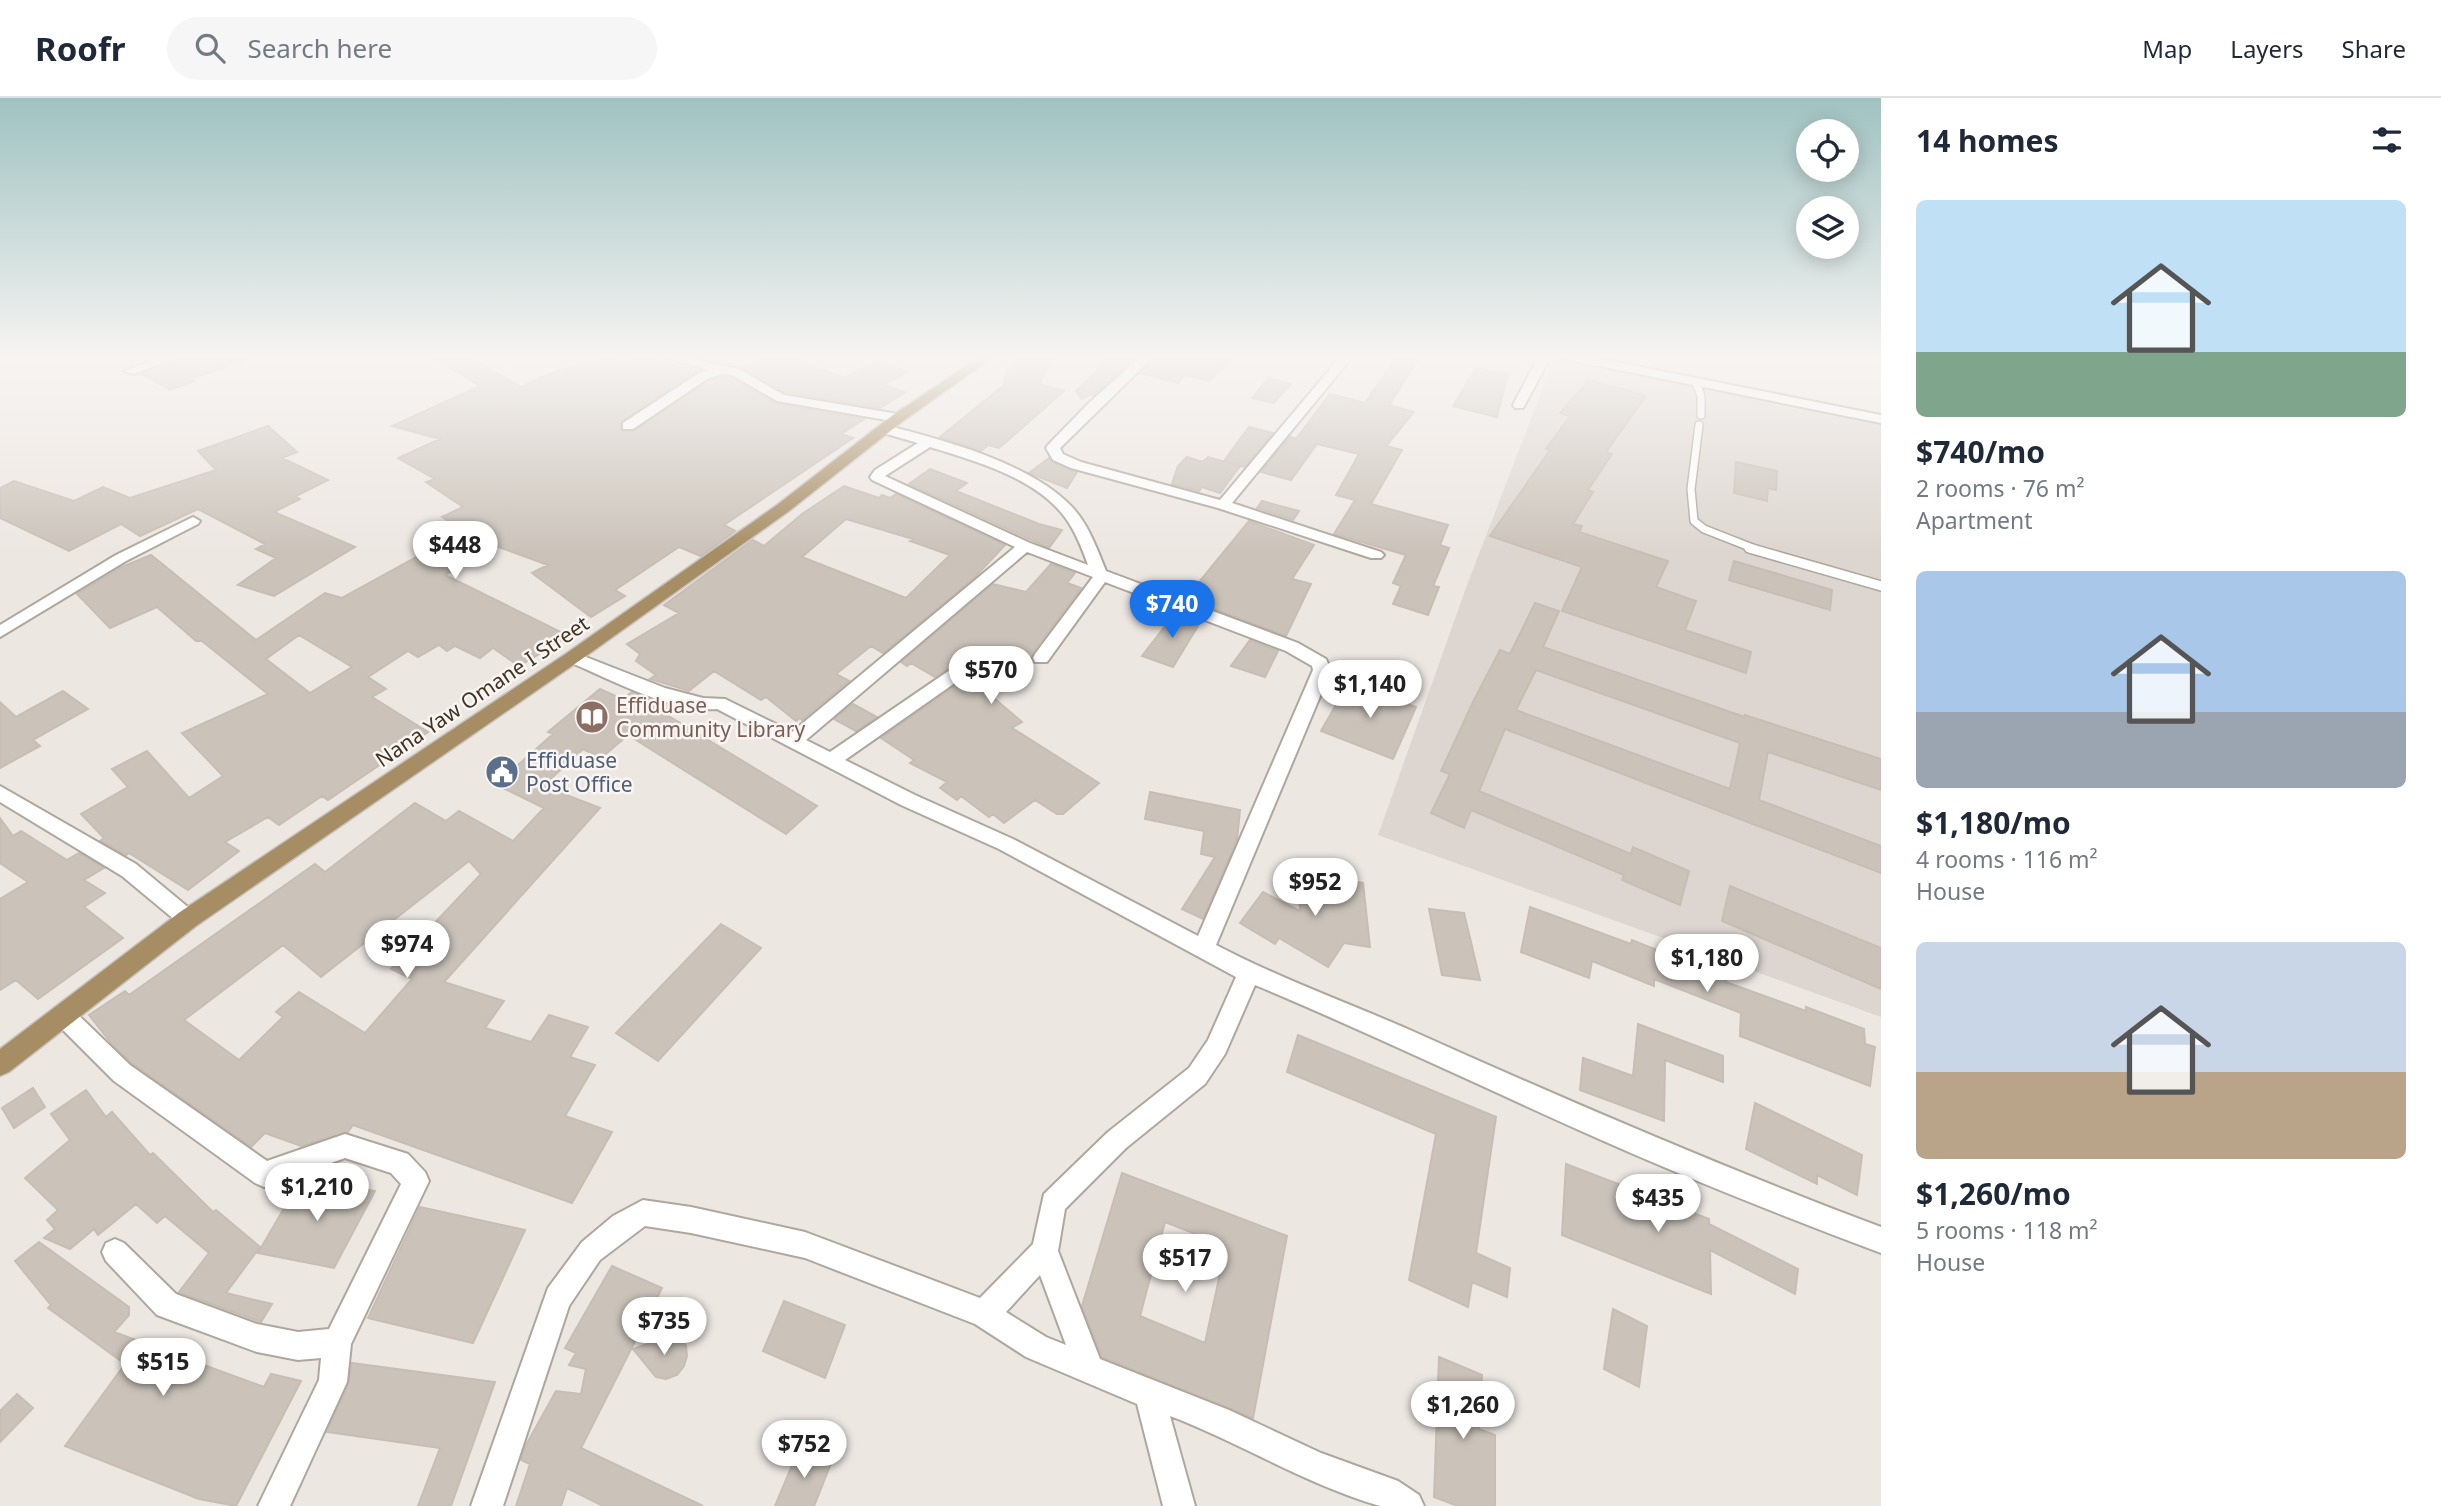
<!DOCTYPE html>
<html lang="en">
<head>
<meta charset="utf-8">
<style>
	:root { --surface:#fff; --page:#f6f6f7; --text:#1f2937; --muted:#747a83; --line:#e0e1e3; --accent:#1a73e8 }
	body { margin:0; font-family:"Noto Sans",sans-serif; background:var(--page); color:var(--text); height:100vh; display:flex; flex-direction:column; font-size:26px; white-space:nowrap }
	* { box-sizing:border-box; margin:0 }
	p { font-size:23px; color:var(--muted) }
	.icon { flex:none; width:38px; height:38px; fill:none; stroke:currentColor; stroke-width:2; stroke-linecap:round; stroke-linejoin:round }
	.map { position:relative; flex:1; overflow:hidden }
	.side { display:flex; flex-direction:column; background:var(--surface); width:560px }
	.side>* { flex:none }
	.controls { position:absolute; left:1796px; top:21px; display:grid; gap:14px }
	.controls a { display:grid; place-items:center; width:63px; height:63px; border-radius:50%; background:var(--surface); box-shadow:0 4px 18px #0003; font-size:35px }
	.price { position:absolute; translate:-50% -60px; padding:0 16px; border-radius:24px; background:#fff; color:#222; font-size:23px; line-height:46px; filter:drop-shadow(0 2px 4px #0008) }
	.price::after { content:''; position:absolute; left:50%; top:42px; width:21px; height:16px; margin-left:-10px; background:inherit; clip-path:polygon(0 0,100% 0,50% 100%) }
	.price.active { background:var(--accent); color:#fff }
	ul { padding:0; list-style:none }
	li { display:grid; align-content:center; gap:14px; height:371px; padding:0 35px }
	li span { display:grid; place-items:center; height:217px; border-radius:10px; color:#555 }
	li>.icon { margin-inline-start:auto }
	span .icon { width:126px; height:126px; fill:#fffc; stroke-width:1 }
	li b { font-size:30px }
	h2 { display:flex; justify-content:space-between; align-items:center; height:84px; padding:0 35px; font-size:30px }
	header { display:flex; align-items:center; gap:42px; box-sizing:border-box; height:98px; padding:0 35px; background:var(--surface); border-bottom:2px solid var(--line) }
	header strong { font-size:33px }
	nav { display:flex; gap:38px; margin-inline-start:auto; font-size:24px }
	.search { width:490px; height:63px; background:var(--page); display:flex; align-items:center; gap:18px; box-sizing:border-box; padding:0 24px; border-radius:38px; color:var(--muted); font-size:26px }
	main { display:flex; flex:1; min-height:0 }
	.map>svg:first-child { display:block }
	.built { fill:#ddd6d0 }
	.building { fill:#cbc3ba; stroke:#c7bdb4; stroke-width:2; fill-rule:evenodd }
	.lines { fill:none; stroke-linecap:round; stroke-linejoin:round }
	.lane-far1-casing { stroke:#afa79d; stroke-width:10 }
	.lane-casing { stroke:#afa79d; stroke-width:12 }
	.street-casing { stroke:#afa79d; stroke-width:4 }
	.primary-casing { stroke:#c6c2bc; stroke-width:3 }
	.lane-far1 { stroke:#fff; stroke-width:7 }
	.lane { stroke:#fff; stroke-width:9 }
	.street { fill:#fff; fill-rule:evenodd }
	.primary { fill:#a68d63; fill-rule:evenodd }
	.labels { text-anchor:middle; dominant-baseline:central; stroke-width:5; stroke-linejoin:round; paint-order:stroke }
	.street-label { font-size:21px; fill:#403421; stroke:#f9f5f3 }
	.education-label { font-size:21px; fill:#785e54; stroke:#f9f5f3; text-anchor:start }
	.service-label { font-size:21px; fill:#4e5e75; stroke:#f9f5f3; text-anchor:start }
</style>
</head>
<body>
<header>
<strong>Roofr</strong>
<div class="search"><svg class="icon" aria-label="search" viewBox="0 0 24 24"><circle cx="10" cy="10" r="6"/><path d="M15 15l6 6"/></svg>Search here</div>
<nav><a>Map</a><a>Layers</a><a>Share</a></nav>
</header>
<main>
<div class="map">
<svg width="1881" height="1408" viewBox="0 0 1881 1408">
	<rect width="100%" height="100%" fill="#ede7e2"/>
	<path class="built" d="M 1555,259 L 1881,327 L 1881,919 L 1378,737 L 1467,487 Z"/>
	<path class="building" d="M 190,258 L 248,258 L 248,261 L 190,281 L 194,283 L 170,292 L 142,276 Z
		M 432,258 L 467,258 L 521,289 L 541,279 L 589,263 L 592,265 L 604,259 L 626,267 L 642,259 L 697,273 L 622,323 L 620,331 L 623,334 L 634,333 L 708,283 L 722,279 L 731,280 L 777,306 L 864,321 L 841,336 L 853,340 L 724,427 L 735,433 L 701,458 L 679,449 L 615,492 L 625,498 L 591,519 L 532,475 L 548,467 L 496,448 L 445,477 L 569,538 L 519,568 L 493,550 L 480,560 L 455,548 L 447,553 L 439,547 L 418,559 L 408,553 L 368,579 L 386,591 L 372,599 L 428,634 L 328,702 L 322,698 L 279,727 L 268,719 L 225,744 L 239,753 L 188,792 L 129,755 L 126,757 L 100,743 L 104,740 L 81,716 L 128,689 L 112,671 L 147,653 L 189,700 L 223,678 L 182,635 L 268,596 L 202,543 L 196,543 L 157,509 L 110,530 L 77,496 L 122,469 L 151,457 L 256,542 L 325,495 L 342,500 L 464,433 L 442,419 L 463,409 L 426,384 L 435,381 L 398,360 L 440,341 L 392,328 L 480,288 ZM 299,537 L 352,569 L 310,595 L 266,561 Z
		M 770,258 L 786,258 L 844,280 L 878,262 L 907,274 L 883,287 L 905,294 L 880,310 L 785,294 L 743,270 Z
		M 1014,258 L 1055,258 L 1039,286 L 1064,293 L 999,350 L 988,347 L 981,353 L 940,339 L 1004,287 L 1007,270 L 1013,270 Z
		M 1101,258 L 1137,258 L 1093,298 L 1089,297 L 1082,301 L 1076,293 L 1104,266 L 1100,265 Z
		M 1156,258 L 1235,258 L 1209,283 L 1185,277 L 1178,285 L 1140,275 Z
		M 1397,258 L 1420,258 L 1389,307 L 1414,314 L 1386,348 L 1402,352 L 1371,406 L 1448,427 L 1440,447 L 1449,450 L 1433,488 L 1439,489 L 1428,517 L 1393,506 L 1401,488 L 1393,485 L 1406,457 L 1334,436 L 1355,402 L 1336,397 L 1359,356 L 1317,346 L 1291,382 L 1261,374 L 1290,339 L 1296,341 L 1330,296 L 1365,305 Z
		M 1476,270 L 1508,276 L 1497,319 L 1453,308 Z
		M 1269,280 L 1291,286 L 1274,305 L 1252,300 Z
		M 1589,282 L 1646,298 L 1606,354 L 1612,356 L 1588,392 L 1593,394 L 1573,426 L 1582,428 L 1579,434 L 1668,463 L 1656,489 L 1696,503 L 1685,532 L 1751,554 L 1746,575 L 1562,513 L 1582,469 L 1490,438 L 1550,352 L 1546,351 L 1570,318 L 1560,315 Z
		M 268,328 L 297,354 L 282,360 L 328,382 L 296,398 L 300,401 L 274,414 L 355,449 L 274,498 L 238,487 L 276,460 L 256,451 L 265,446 L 198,411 L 140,438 L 121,426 L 69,453 L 0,420 L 0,390 L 14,383 L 74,403 L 103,389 L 130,400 L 216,372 L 198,353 Z
		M 1249,329 L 1273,335 L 1245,369 L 1224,363 Z
		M 1187,359 L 1203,364 L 1208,359 L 1240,368 L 1220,395 L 1202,389 L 1199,393 L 1172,386 L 1178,368 Z
		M 1049,360 L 1052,364 L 1077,374 L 1067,390 L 1029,375 Z
		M 1736,364 L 1777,373 L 1776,392 L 1768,390 L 1767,403 L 1734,395 Z
		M 930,371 L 967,385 L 956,393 L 1039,426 L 1062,432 L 1049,450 L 909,386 Z
		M 844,388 L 879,400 L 882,397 L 890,400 L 896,396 L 1005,447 L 973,481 L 883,555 L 871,548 L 836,576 L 849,583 L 802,622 L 800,620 L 796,623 L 766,599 L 761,602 L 714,573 L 689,593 L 650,581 L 656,577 L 636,563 L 640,556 L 627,546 L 679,515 L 664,507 L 753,442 L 764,448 L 802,416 ZM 846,421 L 913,441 L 910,443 L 950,457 L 906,500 L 802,459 Z
		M 1262,403 L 1299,413 L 1293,422 L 1257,410 Z
		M 1249,423 L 1314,447 L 1292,481 L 1311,486 L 1286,538 L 1186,500 Z
		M 1734,463 L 1832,492 L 1830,512 L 1729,482 Z
		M 1051,466 L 1075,475 L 1067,485 L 1081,490 L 1033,554 L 1030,566 L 1008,556 L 976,585 L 1022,624 L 1012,630 L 1099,685 L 1063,716 L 1057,716 L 1035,702 L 1004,725 L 993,716 L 989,719 L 961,698 L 957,702 L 940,690 L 947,684 L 910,665 L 914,662 L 881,640 L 964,582 L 968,576 L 962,569 L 950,569 L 935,579 L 911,565 L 907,568 L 901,564 L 993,486 L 1026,494 Z
		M 1535,505 L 1559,513 L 1543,549 L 1745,619 L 1745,617 L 1881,661 L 1881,692 L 1768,654 L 1759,702 L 1881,748 L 1881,775 L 1505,631 L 1479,693 L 1631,756 L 1633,749 L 1689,773 L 1680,807 L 1622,782 L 1624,777 L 1471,712 L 1464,730 L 1431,715 L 1450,676 L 1441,673 L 1474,602 L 1500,552 L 1510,556 ZM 1536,572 L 1740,645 L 1730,691 L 1516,612 Z
		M 1176,514 L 1201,523 L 1173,569 L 1142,558 Z
		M 1250,542 L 1278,553 L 1265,579 L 1231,568 Z
		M 1349,584 L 1416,609 L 1393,661 L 1321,633 Z
		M 600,591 L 622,601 L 632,594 L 671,608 L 662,614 L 817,708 L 786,736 L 628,637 L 601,660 L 583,651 L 543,688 L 600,710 L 444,884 L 504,903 L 485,930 L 531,944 L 549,917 L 588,929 L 570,959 L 595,967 L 565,1018 L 612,1034 L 572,1105 L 353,1027 L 348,1034 L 301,1048 L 265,1035 L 251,1049 L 132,965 L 112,946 L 89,917 L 125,893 L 129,897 L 315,766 L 325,774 L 415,705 L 446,723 L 459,713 L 513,743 L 544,710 L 491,684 L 497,671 L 509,675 L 553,636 L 548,634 ZM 469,763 L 481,776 L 391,871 L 412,881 L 365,935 L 299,894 L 276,914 L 283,919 L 239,962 L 184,922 L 283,847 L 321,879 Z
		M 63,593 L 88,611 L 33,642 L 40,648 L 0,670 L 0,604 L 16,619 Z
		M 853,606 L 877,619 L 856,633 L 834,621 Z
		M 1150,694 L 1240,712 L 1237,742 L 1203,821 L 1182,811 L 1215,759 L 1201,756 L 1204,733 L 1145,721 Z
		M 0,720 L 13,738 L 21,733 L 67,762 L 79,755 L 104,770 L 84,782 L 105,795 L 84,809 L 123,840 L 38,901 L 16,882 L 0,892 L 0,801 L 28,784 L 0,765 Z
		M 1299,776 L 1363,785 L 1370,849 L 1344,845 L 1328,869 L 1279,840 L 1275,846 L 1240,825 L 1263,794 L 1300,813 Z
		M 1730,788 L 1881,850 L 1881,891 L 1722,823 Z
		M 1530,809 L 1631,846 L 1632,842 L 1726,879 L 1726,884 L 1806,913 L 1806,909 L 1864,931 L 1865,946 L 1875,949 L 1870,988 L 1740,938 L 1741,915 L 1654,881 L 1654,888 L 1592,863 L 1589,880 L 1521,854 Z
		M 1429,811 L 1464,815 L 1480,882 L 1442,877 Z
		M 721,826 L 761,850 L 658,963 L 616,935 Z
		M 1638,926 L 1723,958 L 1723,984 L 1665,962 L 1664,1023 L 1580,992 L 1583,960 L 1633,978 Z
		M 1298,937 L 1496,1019 L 1476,1155 L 1510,1170 L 1507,1199 L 1472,1184 L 1468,1209 L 1409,1182 L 1436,1036 L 1287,974 Z
		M 33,990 L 45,1009 L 14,1030 L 2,1010 Z
		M 86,992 L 106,1019 L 112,1014 L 150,1057 L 153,1055 L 213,1114 L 216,1112 L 260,1149 L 226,1195 L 272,1206 L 261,1224 L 179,1194 L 209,1155 L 165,1118 L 157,1125 L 136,1106 L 98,1137 L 94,1131 L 70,1151 L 44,1140 L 55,1131 L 47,1122 L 58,1112 L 25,1080 L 70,1042 L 51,1016 Z
		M 1755,1005 L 1862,1057 L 1857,1097 L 1817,1077 L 1817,1086 L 1746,1051 Z
		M 1566,1066 L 1709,1121 L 1709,1126 L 1798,1171 L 1795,1196 L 1710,1152 L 1711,1196 L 1562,1137 Z
		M 1122,1075 L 1287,1138 L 1253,1320 L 1102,1259 L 1082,1208 ZM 1165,1124 L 1226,1148 L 1205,1245 L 1140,1218 Z
		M 301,1081 L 375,1093 L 334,1170 L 258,1155 Z
		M 420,1109 L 525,1132 L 473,1245 L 368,1220 Z
		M 39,1144 L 129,1209 L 129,1217 L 114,1234 L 264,1289 L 271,1276 L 301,1283 L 236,1408 L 199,1401 L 65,1348 L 125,1266 L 48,1210 L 51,1207 L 15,1163 Z
		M 612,1168 L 662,1190 L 581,1350 L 703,1408 L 603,1408 L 567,1390 L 561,1408 L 516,1408 L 530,1366 L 521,1362 L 526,1347 L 556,1293 L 581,1296 L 586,1271 L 569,1267 L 576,1255 L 565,1250 Z
		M 784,1203 L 845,1227 L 825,1280 L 763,1253 Z
		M 1613,1211 L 1647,1228 L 1639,1289 L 1604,1271 Z
		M 670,1238 L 680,1240 L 686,1248 L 687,1258 L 684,1268 L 677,1277 L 666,1281 L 656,1279 L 633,1251 Z
		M 1439,1259 L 1482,1277 L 1479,1331 L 1495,1337 L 1495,1408 L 1458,1408 L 1434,1399 Z
		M 352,1265 L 495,1284 L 451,1408 L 418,1408 L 440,1350 L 327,1334 L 349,1285 Z
		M 17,1296 L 33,1310 L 0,1344 L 0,1313 Z
		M 800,1348 L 832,1363 L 814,1408 L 775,1408 Z"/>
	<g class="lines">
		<defs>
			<path id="lane-far1" d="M 1696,285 L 1701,298 L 1701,317
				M 1699,327 L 1691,391 L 1694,423 L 1704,431 L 1755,451"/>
			<path id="lane" d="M 1749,450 L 1881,488"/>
			<path id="street" d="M 164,258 L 181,258 L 134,276 L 124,273 Z
				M 661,258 L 679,258 L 739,271 L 784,297 L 898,316 L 904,320 L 898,324 L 777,303 L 732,277 L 722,276 L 707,281 L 633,331 L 623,331 L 623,325 L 699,275 L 708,272 Z
				M 1141,258 L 1154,258 L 1060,350 L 1063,356 L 1081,364 L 1220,402 L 1341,258 L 1353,258 L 1232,405 L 1381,454 L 1384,457 L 1381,460 L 1371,460 L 1218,410 L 1071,370 L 1053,362 L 1046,350 L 1048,347 L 1089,305 Z
				M 1539,258 L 1551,258 L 1523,310 L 1515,310 L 1513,307 Z
				M 1564,258 L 1586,258 L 1881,317 L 1881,325 L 1570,262 Z
				M 885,327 C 943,342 1028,364 1071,408 C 1088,425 1097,451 1106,473 L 1298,545 L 1326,561 L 1331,572 L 1216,847 C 1279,880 1346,904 1410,932 C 1566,1002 1721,1069 1881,1129 L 1881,1155 C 1783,1118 1686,1080 1590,1037 C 1478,987 1368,934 1255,887 L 1225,956 L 1205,986 L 1126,1050 L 1065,1111 L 1058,1153 L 1100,1261 L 1229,1312 L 1321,1355 L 1398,1383 L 1419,1397 L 1424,1408 C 1410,1408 1393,1408 1380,1408 C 1307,1387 1241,1345 1170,1318 L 1195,1408 L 1163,1408 L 1137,1306 L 1026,1259 L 975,1226 L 805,1160 L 691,1135 L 645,1128 L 600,1162 L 569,1208 L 503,1408 L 471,1408 L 548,1190 L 582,1144 L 613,1118 L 643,1102 L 691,1109 L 805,1134 L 980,1200 L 1033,1146 L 1044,1096 L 1108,1034 L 1189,970 L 1208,942 L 1236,879 L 999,751 L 901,707 L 717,611 C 669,614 610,581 567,563 L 565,559 L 573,554 L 665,590 L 703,600 L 725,601 L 792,634 L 1015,449 L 872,382 L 870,379 L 875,372 L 918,345 L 880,334 L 878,331 ZM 930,349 C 975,363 1034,379 1064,418 C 1075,432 1082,450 1088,467 L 1030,445 L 885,378 ZM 1027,454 L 1093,479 L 1035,556 L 1033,560 L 1035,564 L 1047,564 L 1105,484 L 1286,553 L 1312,568 L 1313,572 L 1198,838 L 1013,741 L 915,697 L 845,662 L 962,580 L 965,576 L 962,572 L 950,572 L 830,654 L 806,642 ZM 1040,1177 L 1066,1247 L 1046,1239 L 1006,1214 Z
				M 193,419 L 200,423 L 198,426 L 126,463 L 0,539 L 0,527 L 116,457 Z
				M 0,688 L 136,766 L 195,815 L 199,821 L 195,827 L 188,830 L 181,827 L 122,778 L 0,704 Z
				M 63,907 L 71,910 L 130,967 L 267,1063 L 345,1036 L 408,1056 L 425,1074 L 429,1083 L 351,1246 L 347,1284 L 290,1408 L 258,1408 L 319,1282 L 321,1260 L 298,1262 L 257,1254 L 157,1217 L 106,1163 L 102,1154 L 106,1145 L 115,1141 L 124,1145 L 176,1196 L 257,1226 L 298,1234 L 329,1231 L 401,1086 L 391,1075 L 345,1060 L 264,1089 L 255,1085 L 114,983 L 55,924 L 52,917 L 55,910 Z"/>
			<path id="primary" d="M 981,258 L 995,258 L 903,323 L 789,413 L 579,563 L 196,828 L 9,974 L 0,978 L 0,951 L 180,814 L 567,555 L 777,407 L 893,317 Z"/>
		</defs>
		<use href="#lane-far1" class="lane-far1-casing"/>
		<use href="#lane" class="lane-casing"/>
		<use href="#street" class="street-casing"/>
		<use href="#primary" class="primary-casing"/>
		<use href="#lane-far1" class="lane-far1"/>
		<use href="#lane" class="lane"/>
		<use href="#street" class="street"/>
		<use href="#primary" class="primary"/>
	</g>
	<linearGradient id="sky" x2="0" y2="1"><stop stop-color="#9fc2c1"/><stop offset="0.57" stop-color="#f7f4f2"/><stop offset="1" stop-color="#f7f4f2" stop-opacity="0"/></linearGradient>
	<rect width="1881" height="455" fill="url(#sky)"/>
	<defs>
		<symbol id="library-disc" viewBox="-11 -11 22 22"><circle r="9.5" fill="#8d6e63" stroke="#f9f5f3"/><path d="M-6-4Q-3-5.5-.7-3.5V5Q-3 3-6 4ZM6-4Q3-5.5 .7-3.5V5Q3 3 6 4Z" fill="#fff"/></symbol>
		<symbol id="civic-disc" viewBox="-11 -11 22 22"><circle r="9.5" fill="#5c6f8a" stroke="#f9f5f3"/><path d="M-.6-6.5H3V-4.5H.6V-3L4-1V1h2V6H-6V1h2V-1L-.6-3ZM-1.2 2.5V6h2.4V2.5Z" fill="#fff"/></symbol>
	</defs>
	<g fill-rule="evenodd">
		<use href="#library-disc" x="573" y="600" width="38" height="38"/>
		<use href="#civic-disc" x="483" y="655" width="38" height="38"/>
	</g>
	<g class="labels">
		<g class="street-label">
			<text transform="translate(482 593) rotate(-34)">Nana Yaw Omane I Street</text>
		</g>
		<g class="education-label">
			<text x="616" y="607">Effiduase<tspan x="616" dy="24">Community Library</tspan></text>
		</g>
		<g class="service-label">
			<text x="526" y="662">Effiduase<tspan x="526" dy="24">Post Office</tspan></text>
		</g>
	</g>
</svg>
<div class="controls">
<a><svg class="icon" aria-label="locate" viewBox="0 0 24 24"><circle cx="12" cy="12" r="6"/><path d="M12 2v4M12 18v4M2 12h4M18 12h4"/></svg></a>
<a><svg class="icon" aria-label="layers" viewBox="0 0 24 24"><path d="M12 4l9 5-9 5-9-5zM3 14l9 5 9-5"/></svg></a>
</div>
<b class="price" style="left:455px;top:483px">$448</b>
<b class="price active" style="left:1172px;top:542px">$740</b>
<b class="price" style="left:991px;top:608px">$570</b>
<b class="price" style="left:1370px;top:622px">$1,140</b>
<b class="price" style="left:1315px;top:820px">$952</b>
<b class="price" style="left:407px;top:882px">$974</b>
<b class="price" style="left:1707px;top:896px">$1,180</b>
<b class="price" style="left:317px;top:1125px">$1,210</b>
<b class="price" style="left:1658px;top:1136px">$435</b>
<b class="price" style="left:1185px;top:1196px">$517</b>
<b class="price" style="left:664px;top:1259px">$735</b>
<b class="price" style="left:163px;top:1300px">$515</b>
<b class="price" style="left:1463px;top:1343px">$1,260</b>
<b class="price" style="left:804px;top:1382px">$752</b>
</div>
<section class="side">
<h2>14 homes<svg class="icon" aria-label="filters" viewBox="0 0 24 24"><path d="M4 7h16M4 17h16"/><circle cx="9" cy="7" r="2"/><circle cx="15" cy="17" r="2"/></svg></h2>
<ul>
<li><span style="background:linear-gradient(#bfe0f5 70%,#7fa58c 0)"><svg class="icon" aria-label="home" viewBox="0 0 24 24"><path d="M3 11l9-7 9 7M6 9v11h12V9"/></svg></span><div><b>$740/mo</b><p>2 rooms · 76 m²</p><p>Apartment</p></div></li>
<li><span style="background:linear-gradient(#a9c7e8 65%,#9aa5b1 0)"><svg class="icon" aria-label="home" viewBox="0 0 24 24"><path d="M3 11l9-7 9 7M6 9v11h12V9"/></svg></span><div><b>$1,180/mo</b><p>4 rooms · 116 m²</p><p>House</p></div></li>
<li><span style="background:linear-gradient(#c9d6e8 60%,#b9a48a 0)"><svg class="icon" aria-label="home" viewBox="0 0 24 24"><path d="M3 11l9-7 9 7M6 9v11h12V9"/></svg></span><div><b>$1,260/mo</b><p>5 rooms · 118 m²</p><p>House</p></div></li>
</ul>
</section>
</main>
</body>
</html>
